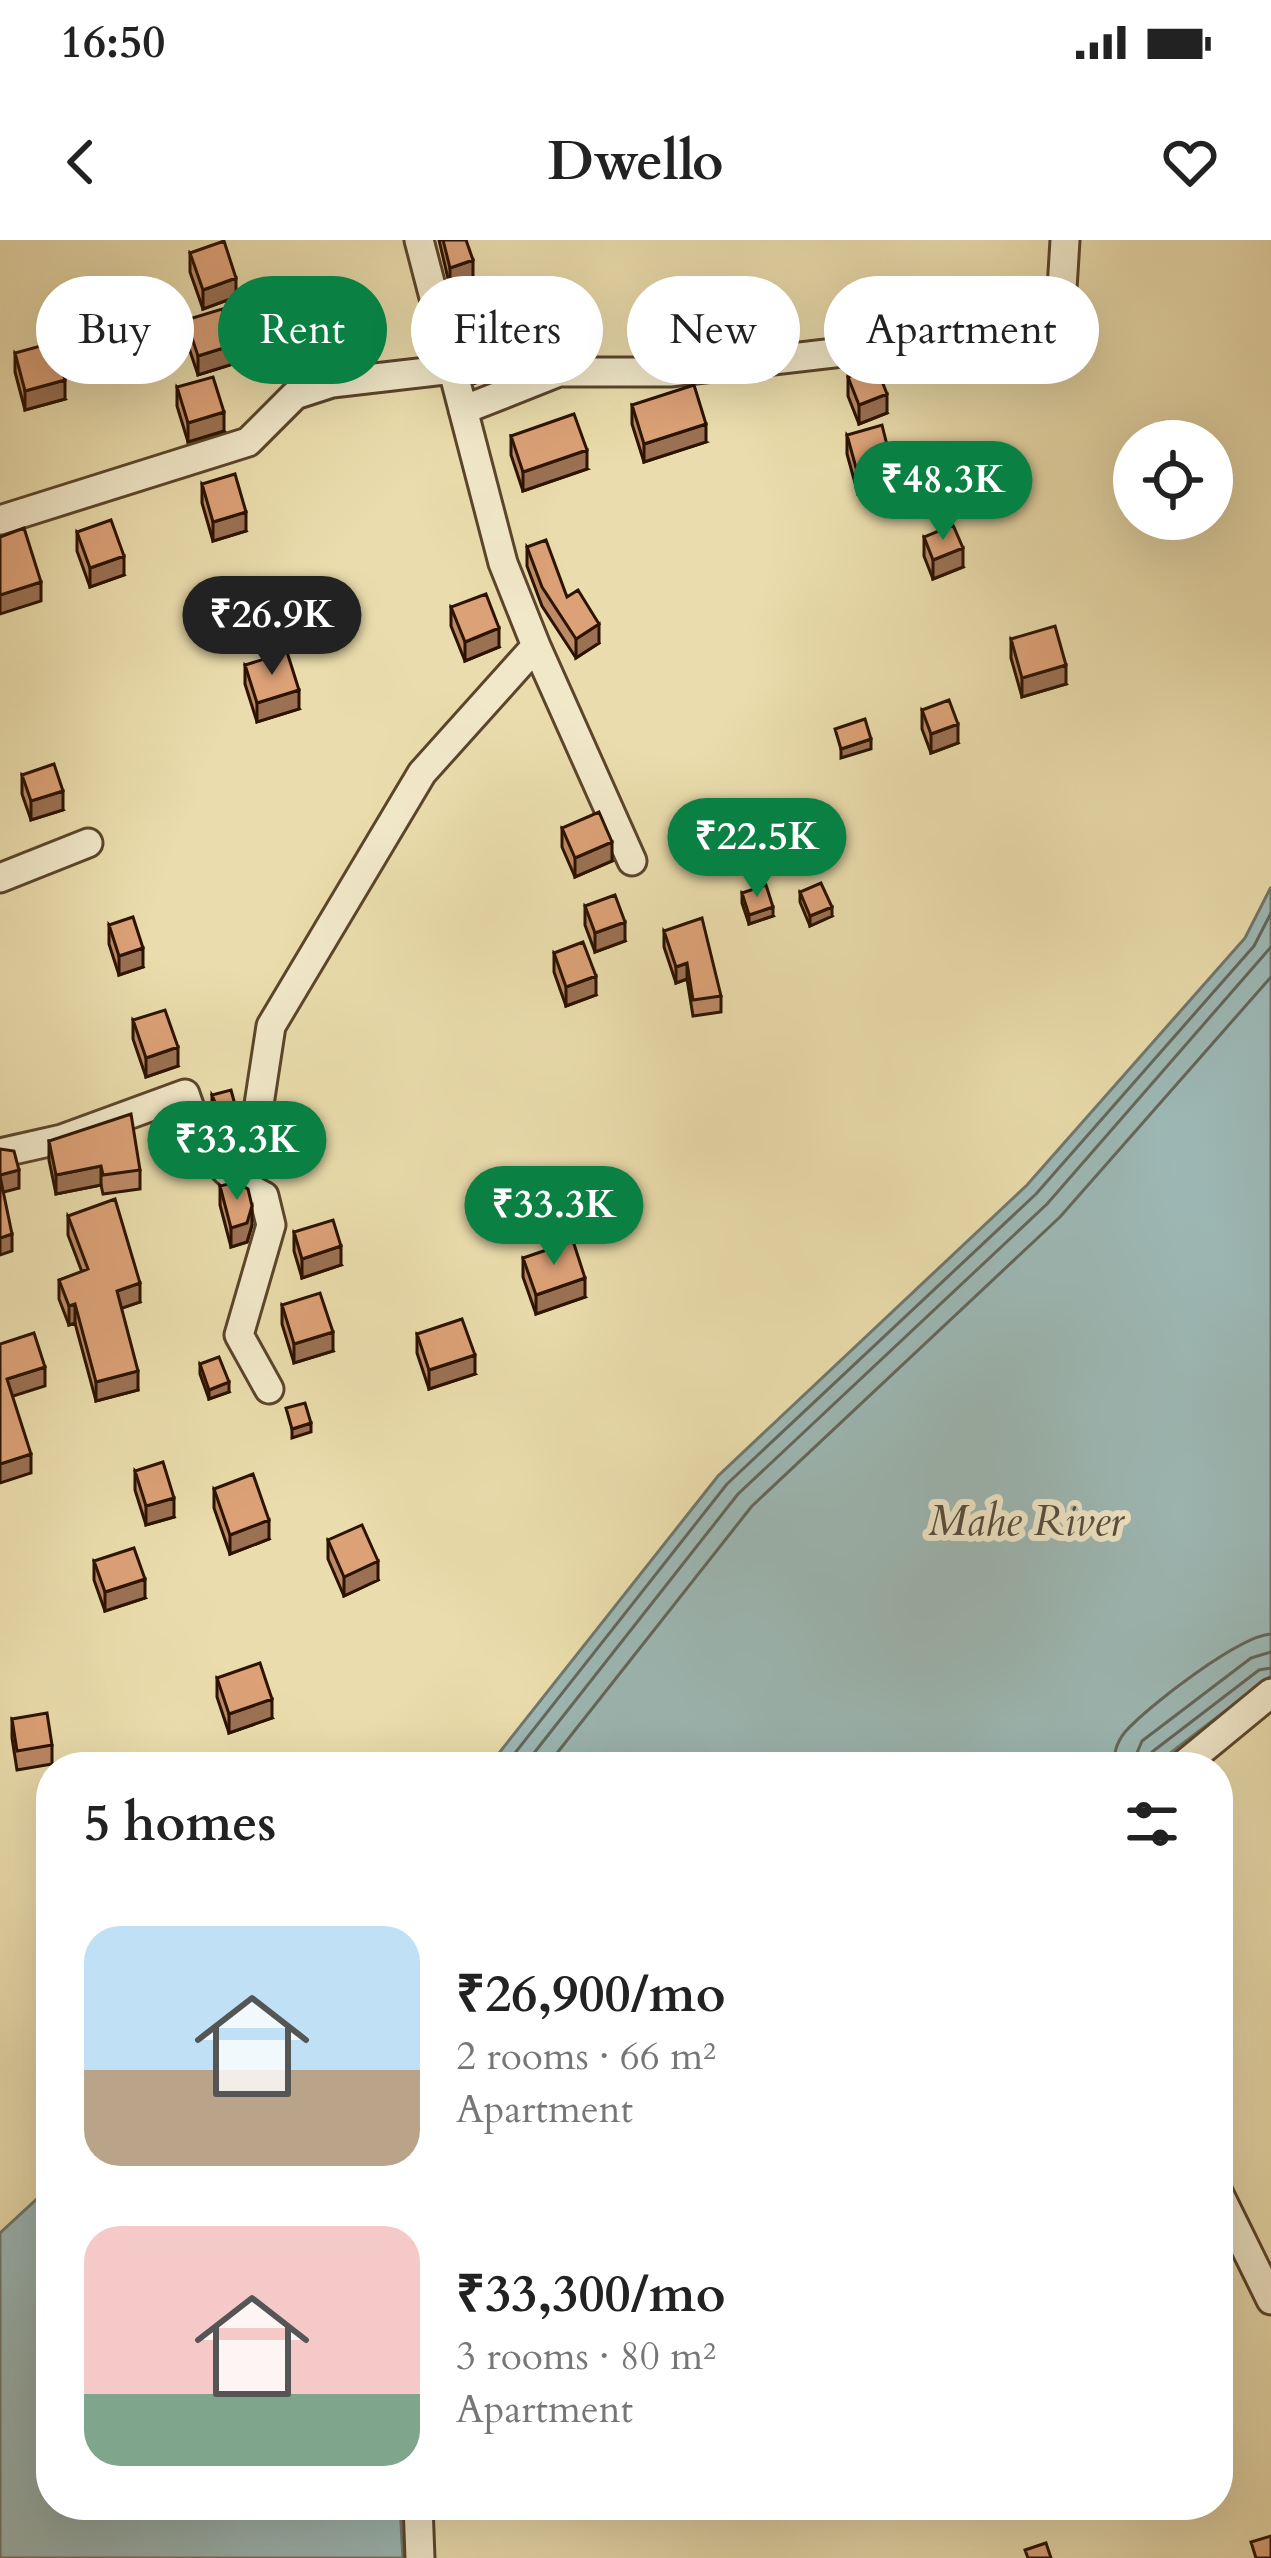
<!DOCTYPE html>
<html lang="en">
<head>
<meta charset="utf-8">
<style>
	:root { --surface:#fff; --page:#f6f6f6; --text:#222; --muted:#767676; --accent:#0b8043 }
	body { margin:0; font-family:Cardo,serif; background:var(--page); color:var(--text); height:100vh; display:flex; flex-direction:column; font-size:45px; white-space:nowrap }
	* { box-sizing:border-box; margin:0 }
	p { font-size:39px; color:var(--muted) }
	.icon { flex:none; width:66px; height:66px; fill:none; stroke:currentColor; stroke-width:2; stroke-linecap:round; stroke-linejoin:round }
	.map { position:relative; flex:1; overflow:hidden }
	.sheet { position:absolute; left:36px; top:1512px; width:1197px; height:768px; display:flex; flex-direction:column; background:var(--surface); border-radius:48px; box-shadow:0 12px 48px #0002 }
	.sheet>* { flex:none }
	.guide { position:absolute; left:36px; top:36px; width:1200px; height:108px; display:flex; gap:24px }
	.buttons { position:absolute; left:1113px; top:180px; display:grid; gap:24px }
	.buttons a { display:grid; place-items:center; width:120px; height:120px; border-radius:50%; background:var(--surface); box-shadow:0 12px 48px #0002; font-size:60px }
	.price { position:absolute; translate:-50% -102px; padding:0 27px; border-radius:42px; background:var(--accent); color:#fff; font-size:39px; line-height:78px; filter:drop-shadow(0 3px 6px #0008) }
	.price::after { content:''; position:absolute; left:50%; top:72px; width:36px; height:27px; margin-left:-18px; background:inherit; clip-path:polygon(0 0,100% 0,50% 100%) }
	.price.active { background:#222; color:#fff }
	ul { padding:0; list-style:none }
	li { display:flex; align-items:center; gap:36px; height:300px; padding:0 48px }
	li span { display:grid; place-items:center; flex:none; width:336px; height:240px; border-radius:36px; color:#555 }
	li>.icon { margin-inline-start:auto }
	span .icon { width:144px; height:144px; fill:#fffc; stroke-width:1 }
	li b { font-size:51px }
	h2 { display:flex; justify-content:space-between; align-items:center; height:144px; padding:0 48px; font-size:51px }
	.chip { padding:0 42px; border-radius:54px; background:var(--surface); box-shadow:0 12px 48px #0002; font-size:42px; line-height:108px }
	.chip.active { background:var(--accent); color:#fff }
	.status { display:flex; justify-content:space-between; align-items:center; height:84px; padding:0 60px; background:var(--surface); direction:ltr }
	.status svg { height:33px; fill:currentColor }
	header { display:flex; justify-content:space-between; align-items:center; height:156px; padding:0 48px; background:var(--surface); font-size:54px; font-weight:700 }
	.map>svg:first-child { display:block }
	.water { fill:#9db9b6; stroke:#70776d; stroke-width:3 }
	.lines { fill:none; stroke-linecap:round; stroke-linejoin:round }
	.shore { stroke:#64665b; stroke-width:3 }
	.minor-casing { stroke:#5c452b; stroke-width:33 }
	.minor { stroke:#f1e8c9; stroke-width:27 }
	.wall { fill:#bd8a66; stroke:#2c1300; stroke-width:3 }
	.shaded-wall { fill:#9a7153; stroke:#2c1300; stroke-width:3 }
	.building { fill:#dca177; stroke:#2c1300; stroke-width:3 }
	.labels { text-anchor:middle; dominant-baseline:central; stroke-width:12; stroke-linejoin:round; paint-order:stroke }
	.water-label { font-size:42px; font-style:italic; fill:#544d40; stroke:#f1e8c9 }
</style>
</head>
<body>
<div class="status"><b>16:50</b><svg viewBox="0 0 49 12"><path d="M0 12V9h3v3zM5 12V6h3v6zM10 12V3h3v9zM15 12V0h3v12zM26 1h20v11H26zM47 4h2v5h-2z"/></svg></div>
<header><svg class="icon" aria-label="back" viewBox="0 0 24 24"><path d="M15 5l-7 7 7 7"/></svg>Dwello<svg class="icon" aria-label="heart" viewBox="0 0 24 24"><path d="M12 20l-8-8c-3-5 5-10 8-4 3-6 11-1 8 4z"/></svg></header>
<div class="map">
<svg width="1271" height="2318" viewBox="0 0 1271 2318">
	<rect width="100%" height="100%" fill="#eadcac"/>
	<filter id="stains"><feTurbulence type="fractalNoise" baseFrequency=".00167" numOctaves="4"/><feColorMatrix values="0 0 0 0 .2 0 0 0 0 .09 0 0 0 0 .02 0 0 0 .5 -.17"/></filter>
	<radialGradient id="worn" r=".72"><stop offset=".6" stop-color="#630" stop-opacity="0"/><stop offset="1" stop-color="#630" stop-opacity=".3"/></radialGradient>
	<path class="water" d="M 1271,647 L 1271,1436 L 1152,1527 L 488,1527 L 718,1236 L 1027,945 L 1245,698 Z
		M 51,1946 L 51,2265 L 400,2265 L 403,2318 L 0,2318 L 0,1993 Z"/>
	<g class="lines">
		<path class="shore" d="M 504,1527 L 727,1244 L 1036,954 L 1254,706 L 1271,673
			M 523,1527 L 738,1254 L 1047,964 L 1271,707
			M 546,1527 L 752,1266 L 1060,977 L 1271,737
			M 1113,1527 C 1114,1514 1116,1503 1125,1492 C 1148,1466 1239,1396 1271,1394
			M 1131,1527 L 1142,1501 L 1251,1418 L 1271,1412
			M 1146,1527 L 1152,1512 L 1259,1430 L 1271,1428"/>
		<defs>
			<path id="minor" d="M 463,170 L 559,132 L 670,132 L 972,97 L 1059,98 L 1065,0
				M 0,280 L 248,202 L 295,155 L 332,143 L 453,129
				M 536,406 L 632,621
				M 0,638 L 88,603
				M 258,871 L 271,786 L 422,533 L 536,406 L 503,323 L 419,0
				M 0,913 L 62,899 L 185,854 C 202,905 215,932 264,956 L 271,985 L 239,1095 L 269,1149
				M 1181,1527 L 1271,1453
				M 1218,1952 L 1271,2060
				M 418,2265 L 420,2318"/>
		</defs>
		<use href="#minor" class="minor-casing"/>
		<use href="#minor" class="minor"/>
	</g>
	<path class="wall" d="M 439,0 L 466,0 L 473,39 L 450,47 Z
		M 190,13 L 236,57 L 203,69 L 190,32 Z
		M 529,63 L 566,100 L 537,109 L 529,82 Z
		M 186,80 L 233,124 L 198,135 L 186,99 Z
		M 464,84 L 505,134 L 475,143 L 464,102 Z
		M 15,113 L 65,159 L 25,170 L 15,132 Z
		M 848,137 L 887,173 L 859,184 L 848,156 Z
		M 177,147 L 224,191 L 188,202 L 177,166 Z
		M 632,165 L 706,202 L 644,222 L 632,184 Z
		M 847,195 L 892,244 L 858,254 L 847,214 Z
		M 511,196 L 587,229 L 523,251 L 511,215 Z
		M 202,244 L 246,291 L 213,301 L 202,263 Z
		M 77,292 L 124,335 L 90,347 L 77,311 Z
		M 924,297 L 963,327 L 933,339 L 924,316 Z
		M 527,307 L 567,357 L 599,403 L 576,418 L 542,366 L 527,326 Z
		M 451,367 L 499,407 L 465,421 L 451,386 Z
		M 1011,399 L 1066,444 L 1022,457 L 1011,418 Z
		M 245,425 L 299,469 L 257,482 L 245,444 Z
		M 922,470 L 958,503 L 931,513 L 922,489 Z
		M 22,535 L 63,570 L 31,580 L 22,554 Z
		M 562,588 L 612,621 L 575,637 L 562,607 Z
		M 800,652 L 832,676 L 810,686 L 800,662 Z
		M 742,653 L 773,676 L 749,684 L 742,663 Z
		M 585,666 L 625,701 L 595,712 L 585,685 Z
		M 109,685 L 143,727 L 119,735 L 109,704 Z
		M 664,691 L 721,756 L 721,772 L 693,776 L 687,739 L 676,743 L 664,707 Z
		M 554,713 L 596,755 L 566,766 L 554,732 Z
		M 133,780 L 178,826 L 146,837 L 133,799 Z
		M 212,855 L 237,891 L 221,895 L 212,874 Z
		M 49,901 L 140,930 L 140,949 L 103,954 L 101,945 L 56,954 L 49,920 Z
		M 220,946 L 252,985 L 247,1002 L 231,1007 L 220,965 Z
		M 68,976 L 140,1062 L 121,1068 L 138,1150 L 96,1161 L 75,1083 L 69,1085 L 59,1059 L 59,1040 L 82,1032 L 68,995 Z
		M 294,992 L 341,1025 L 302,1038 L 294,1011 Z
		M 523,1018 L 585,1057 L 536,1074 L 523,1037 Z
		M 282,1065 L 333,1111 L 294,1123 L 282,1084 Z
		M 417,1094 L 475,1134 L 429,1149 L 417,1113 Z
		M 200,1124 L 229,1152 L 209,1159 L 200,1134 Z
		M 135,1231 L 174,1277 L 146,1285 L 135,1250 Z
		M 214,1249 L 269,1299 L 230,1314 L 214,1268 Z
		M 328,1300 L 378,1340 L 344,1356 L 328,1319 Z
		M 94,1321 L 145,1358 L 105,1371 L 94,1340 Z
		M 217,1438 L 272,1478 L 229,1493 L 217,1457 Z
		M 12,1479 L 52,1505 L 52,1524 L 17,1530 L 12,1498 Z"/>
	<path class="shaded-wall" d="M 473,20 L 473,39 L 450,47 L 450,28 Z
		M 236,38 L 236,57 L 203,69 L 203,50 Z
		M 566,81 L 566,100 L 537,109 L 537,90 Z
		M 233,105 L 233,124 L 198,135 L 198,116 Z
		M 505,115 L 505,134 L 475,143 L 475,124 Z
		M 65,140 L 65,159 L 25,170 L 25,151 Z
		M 887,154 L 887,173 L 859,184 L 859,165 Z
		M 224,172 L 224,191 L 188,202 L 188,183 Z
		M 706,184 L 706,202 L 644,222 L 644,204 Z
		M 587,210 L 587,229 L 523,251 L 523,232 Z
		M 892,225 L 892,244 L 858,254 L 858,235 Z
		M 246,272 L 246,291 L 213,301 L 213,282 Z
		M 963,308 L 963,327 L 933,339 L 933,320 Z
		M 124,316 L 124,335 L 90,347 L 90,328 Z
		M 41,342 L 41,361 L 0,374 L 0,355 Z
		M 599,384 L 599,403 L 576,418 L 576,399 Z
		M 499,388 L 499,407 L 465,421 L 465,402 Z
		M 1066,425 L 1066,444 L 1022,457 L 1022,438 Z
		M 299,450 L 299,469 L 257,482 L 257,463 Z
		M 958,484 L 958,503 L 931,513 L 931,494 Z
		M 871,499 L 871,509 L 841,518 L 841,509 Z
		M 63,551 L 63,570 L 31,580 L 31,561 Z
		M 612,602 L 612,621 L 575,637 L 575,618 Z
		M 773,667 L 773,676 L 749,684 L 749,675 Z
		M 832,667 L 832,676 L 810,686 L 810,676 Z
		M 625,682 L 625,701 L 595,712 L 595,693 Z
		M 143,708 L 143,727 L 119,735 L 119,716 Z
		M 687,723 L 687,739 L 676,743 L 676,727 Z
		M 596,736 L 596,755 L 566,766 L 566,747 Z
		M 178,807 L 178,826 L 146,837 L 146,818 Z
		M 237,872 L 237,891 L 221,895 L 221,877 Z
		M 101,926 L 101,945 L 56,954 L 56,935 Z
		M 19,930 L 19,948 L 0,953 L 0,935 Z
		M 252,966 L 252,985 L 247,1002 L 231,1007 L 231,988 Z
		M 12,994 L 12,1011 L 0,1015 L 0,998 Z
		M 341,1006 L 341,1025 L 302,1038 L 302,1019 Z
		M 585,1038 L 585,1057 L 536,1074 L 536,1055 Z
		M 140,1043 L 140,1062 L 117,1070 L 117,1051 Z
		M 75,1064 L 75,1083 L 69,1085 L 69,1066 Z
		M 333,1092 L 333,1111 L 294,1123 L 294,1104 Z
		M 475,1115 L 475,1134 L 429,1149 L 429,1130 Z
		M 45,1127 L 45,1146 L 7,1158 L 7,1139 Z
		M 138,1131 L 138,1150 L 96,1161 L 96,1142 Z
		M 229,1142 L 229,1152 L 209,1159 L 209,1150 Z
		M 311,1183 L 311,1192 L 292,1198 L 292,1189 Z
		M 31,1214 L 31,1233 L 0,1243 L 0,1224 Z
		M 174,1258 L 174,1277 L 146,1285 L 146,1266 Z
		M 269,1280 L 269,1299 L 230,1314 L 230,1295 Z
		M 378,1321 L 378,1340 L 344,1356 L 344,1337 Z
		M 145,1339 L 145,1358 L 105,1371 L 105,1352 Z
		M 272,1459 L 272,1478 L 229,1493 L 229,1474 Z"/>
	<path class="building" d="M 443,0 L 466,0 L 473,20 L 450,28 Z
		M 224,1 L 236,38 L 203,50 L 190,13 Z
		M 557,54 L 566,81 L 537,90 L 529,63 Z
		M 222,69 L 233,105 L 198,116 L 186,80 Z
		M 498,77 L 505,115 L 475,124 L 464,84 Z
		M 55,102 L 65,140 L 25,151 L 15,113 Z
		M 876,126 L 887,154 L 859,165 L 848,137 Z
		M 213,137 L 224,172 L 188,183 L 177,147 Z
		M 694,145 L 706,184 L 644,204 L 632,165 Z
		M 574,174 L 587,210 L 523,232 L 511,196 Z
		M 882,185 L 892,225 L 858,235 L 847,195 Z
		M 235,234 L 246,272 L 213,282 L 202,244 Z
		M 111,280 L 124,316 L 90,328 L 77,292 Z
		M 953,285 L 963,308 L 933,320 L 924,297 Z
		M 24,288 L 41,342 L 0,355 L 0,297 Z
		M 546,300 L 567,357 L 578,350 L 599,384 L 576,399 L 542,347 L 527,307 Z
		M 486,354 L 499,388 L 465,402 L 451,367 Z
		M 1055,386 L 1066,425 L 1022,438 L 1011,399 Z
		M 287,412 L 299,450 L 257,463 L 245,425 Z
		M 949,460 L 958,484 L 931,494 L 922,470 Z
		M 865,479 L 871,499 L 841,509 L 835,489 Z
		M 54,524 L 63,551 L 31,561 L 22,535 Z
		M 599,572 L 612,602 L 575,618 L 562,588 Z
		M 821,643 L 832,667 L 810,676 L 800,652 Z
		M 766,645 L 773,667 L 749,675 L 742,653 Z
		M 615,655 L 625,682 L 595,693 L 585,666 Z
		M 133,677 L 143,708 L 119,716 L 109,685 Z
		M 702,678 L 721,756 L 693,760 L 687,723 L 676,727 L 664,691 Z
		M 583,702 L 596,736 L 566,747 L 554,713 Z
		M 165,770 L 178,807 L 146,818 L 133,780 Z
		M 231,850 L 237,872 L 221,877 L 212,855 Z
		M 131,874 L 140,930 L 103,935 L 101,926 L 56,935 L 49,901 Z
		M 0,909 L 14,911 L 19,930 L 0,935 Z
		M 0,936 L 12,994 L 0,998 Z
		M 236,942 L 248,949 L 252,966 L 247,983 L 231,988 L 220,946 Z
		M 115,959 L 140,1043 L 117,1051 L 138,1131 L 96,1142 L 75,1064 L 69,1066 L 59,1040 L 88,1029 L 68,976 Z
		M 333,980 L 341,1006 L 302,1019 L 294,992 Z
		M 573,1001 L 585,1038 L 536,1055 L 523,1018 Z
		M 320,1053 L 333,1092 L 294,1104 L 282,1065 Z
		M 462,1079 L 475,1115 L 429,1130 L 417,1094 Z
		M 34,1093 L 45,1127 L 7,1139 L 31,1214 L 0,1224 L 0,1104 Z
		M 219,1117 L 229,1142 L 209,1150 L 200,1124 Z
		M 305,1163 L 311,1183 L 292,1189 L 286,1168 Z
		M 163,1222 L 174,1258 L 146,1266 L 135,1231 Z
		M 253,1234 L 269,1280 L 230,1295 L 214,1249 Z
		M 362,1285 L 378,1321 L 344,1337 L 328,1300 Z
		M 134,1308 L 145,1339 L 105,1352 L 94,1321 Z
		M 260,1423 L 272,1459 L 229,1474 L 217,1438 Z
		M 47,1473 L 52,1505 L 17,1511 L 12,1479 Z
		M 1271,2296 L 1271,2318 L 1256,2318 L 1251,2302 Z
		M 1046,2303 L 1051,2318 L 1028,2318 L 1025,2310 Z"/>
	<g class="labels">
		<g class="water-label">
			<text x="1026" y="1281">Mahe River</text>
		</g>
	</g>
	<rect width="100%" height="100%" filter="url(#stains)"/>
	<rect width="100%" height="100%" fill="url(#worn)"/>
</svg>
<div class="buttons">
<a><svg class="icon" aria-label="locate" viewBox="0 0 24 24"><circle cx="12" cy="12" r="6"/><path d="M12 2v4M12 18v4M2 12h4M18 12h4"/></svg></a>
</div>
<b class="price" style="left:943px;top:303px">₹48.3K</b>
<b class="price active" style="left:272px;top:438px">₹26.9K</b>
<b class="price" style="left:757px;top:660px">₹22.5K</b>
<b class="price" style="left:237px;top:963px">₹33.3K</b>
<b class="price" style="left:554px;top:1028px">₹33.3K</b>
<div class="guide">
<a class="chip">Buy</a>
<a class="chip active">Rent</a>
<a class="chip">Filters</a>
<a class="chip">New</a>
<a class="chip">Apartment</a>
</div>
<section class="sheet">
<h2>5 homes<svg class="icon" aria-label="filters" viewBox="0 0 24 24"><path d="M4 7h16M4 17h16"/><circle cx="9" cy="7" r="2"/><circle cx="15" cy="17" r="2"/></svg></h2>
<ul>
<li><span style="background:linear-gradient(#bfe0f5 60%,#b9a48a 0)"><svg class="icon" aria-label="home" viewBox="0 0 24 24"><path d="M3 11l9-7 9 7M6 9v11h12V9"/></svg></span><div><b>₹26,900/mo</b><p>2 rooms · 66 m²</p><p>Apartment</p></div></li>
<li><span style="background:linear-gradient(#f6c9c9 70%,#7fa58c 0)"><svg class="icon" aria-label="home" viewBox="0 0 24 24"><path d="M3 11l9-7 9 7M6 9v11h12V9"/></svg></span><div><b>₹33,300/mo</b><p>3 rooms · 80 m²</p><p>Apartment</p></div></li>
</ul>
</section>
</div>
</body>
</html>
